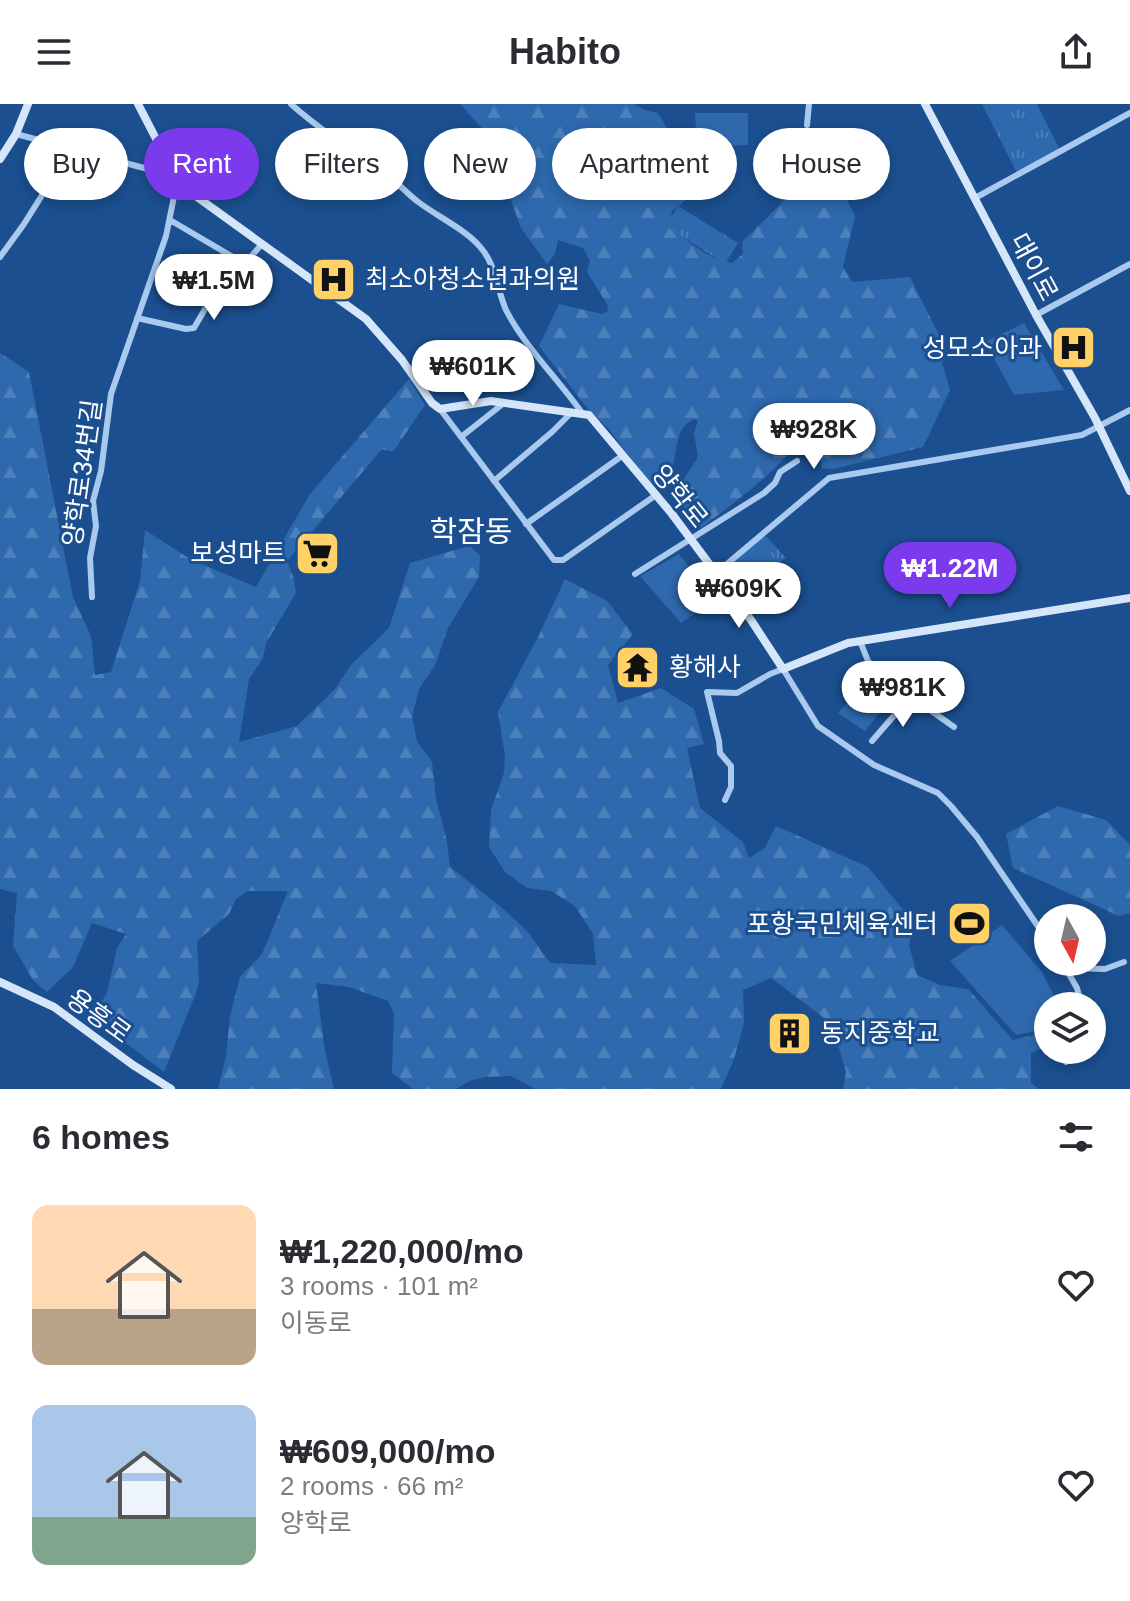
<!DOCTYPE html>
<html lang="en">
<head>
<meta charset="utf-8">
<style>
	:root { --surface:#fff; --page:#f2f2f3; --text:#2b2b33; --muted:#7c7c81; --accent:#7c3aed }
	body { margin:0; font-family:Helvetica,"Noto Sans KR",sans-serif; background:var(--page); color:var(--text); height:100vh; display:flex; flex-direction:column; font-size:30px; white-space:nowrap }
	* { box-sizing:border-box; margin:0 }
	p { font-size:26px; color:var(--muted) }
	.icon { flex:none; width:44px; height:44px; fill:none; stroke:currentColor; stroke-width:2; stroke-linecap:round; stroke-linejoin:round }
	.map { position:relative; height:985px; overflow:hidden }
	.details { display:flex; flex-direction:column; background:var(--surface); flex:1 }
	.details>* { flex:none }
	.banner { position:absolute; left:24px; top:24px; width:1082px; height:72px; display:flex; gap:16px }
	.needle { width:52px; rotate:172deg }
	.buttons { position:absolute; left:1034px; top:800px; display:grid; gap:16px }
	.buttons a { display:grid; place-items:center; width:72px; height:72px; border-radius:50%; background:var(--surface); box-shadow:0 4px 12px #0003; font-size:40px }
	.price { position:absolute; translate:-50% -68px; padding:0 18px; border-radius:28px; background:#fff; color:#222; font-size:26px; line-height:52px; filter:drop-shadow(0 2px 4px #0008) }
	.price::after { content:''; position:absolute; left:50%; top:48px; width:24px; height:18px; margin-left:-12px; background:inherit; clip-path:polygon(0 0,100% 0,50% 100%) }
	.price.active { background:var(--accent); color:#fff }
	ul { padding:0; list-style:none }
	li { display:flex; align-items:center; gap:24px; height:200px; padding:0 32px }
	li span { display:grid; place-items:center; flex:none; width:224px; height:160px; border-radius:16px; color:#555 }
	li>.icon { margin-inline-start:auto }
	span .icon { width:96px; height:96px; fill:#fffc; stroke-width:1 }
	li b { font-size:34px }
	h2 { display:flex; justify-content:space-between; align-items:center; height:96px; padding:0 32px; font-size:34px }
	.pill { padding:0 28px; border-radius:36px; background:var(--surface); box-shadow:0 4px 12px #0003; font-size:28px; line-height:72px }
	.pill.active { background:var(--accent); color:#fff }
	header { display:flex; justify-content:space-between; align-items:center; height:104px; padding:0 32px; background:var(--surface); font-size:36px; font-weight:800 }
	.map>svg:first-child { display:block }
	.forest { fill:url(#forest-firs) }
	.park { fill:url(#park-tufts) }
	.garden { fill:#2e69ad }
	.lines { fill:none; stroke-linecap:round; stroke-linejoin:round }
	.street { stroke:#a9c9ee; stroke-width:6 }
	.secondary { stroke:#d6e6fa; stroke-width:8 }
	.labels { text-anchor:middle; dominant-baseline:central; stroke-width:6; stroke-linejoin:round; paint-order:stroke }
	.street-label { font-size:26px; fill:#fff; stroke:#1b4f8f }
	.poi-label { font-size:26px; fill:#fff; stroke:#1b4f8f; text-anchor:start }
	.quarter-label { font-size:30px; fill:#fff; stroke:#1b4f8f }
</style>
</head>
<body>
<header><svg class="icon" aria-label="menu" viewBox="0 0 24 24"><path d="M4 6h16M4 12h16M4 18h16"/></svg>Habito<svg class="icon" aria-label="share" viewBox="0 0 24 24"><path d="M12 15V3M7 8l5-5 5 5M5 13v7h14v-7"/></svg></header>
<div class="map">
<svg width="1130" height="985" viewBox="0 0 1130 985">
	<defs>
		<pattern id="forest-firs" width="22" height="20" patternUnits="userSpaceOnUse" patternTransform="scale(2)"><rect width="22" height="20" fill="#2e69ad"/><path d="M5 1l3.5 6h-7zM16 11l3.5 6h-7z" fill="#4d80b9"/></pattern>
		<pattern id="park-tufts" width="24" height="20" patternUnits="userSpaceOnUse" patternTransform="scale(2)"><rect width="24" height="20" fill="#2e69ad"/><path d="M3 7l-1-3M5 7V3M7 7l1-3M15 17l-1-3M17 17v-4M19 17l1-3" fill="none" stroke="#4d80b9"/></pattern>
	</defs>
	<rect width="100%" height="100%" fill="#1b4f8f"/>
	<path class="forest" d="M 460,0 L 634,0 L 644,6 L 658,9 L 675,38 L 687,95 L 672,107 L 670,122 C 689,138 707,155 732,159 L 743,150 L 742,138 L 783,98 L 803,62 L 811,58 L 816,34 L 855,112 L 843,163 L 852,178 L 910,173 L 949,251 L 942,258 L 950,286 L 923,343 L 833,365 L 822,364 L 820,352 L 810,346 L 794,344 C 768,374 733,400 701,424 L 677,394 L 678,384 L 698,353 L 694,329 L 698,317 L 694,315 C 676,323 677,345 673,362 L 666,367 L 664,378 L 658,382 L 651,381 L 608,324 L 588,305 L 539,242 L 559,200 L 602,210 L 608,207 L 607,200 L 587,168 L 590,157 L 583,144 L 558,136 L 555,150 L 547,160 L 521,124 L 507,85 L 501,45 Z
		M 0,249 L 29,268 L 73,493 L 91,532 L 95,571 L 111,568 L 140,477 L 145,426 L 190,455 L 256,483 L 310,390 L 409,275 L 425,301 L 393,348 L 382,345 L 287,457 L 294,475 L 296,489 L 266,539 L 263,554 L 249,575 L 239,638 L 297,622 L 335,585 L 351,561 L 389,524 L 410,459 L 469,442 L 480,451 L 479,473 L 448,524 L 435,561 L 419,585 L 412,613 L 417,637 L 432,658 L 436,695 L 447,737 L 450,763 L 501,803 L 528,828 L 550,859 L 596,861 L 593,830 L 575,802 L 551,787 L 527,784 L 505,768 L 489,743 L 491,706 L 504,669 L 505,652 L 498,608 L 538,533 L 565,475 L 607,497 L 633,530 L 608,561 L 618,599 L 661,584 L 694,605 L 704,640 L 687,644 L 700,704 L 743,738 L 749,754 L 765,744 L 776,722 L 868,763 L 900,802 L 915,815 L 909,841 L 917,871 L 940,881 L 968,885 L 1013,936 L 1048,928 L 1048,942 L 1031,949 L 1031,979 L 1039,985 L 843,985 L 846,968 L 832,920 L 771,874 L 743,886 L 744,919 L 734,955 L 721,985 L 535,985 L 511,972 L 485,973 L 469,977 L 456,985 L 413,985 L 392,969 L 394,909 L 388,897 L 349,883 L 316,879 L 325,947 L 334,985 L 218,985 L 226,952 L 230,912 L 240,873 L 262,850 L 288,787 L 247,787 L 236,795 L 229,810 L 197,837 L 199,878 L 196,889 L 164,968 L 92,913 L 107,889 L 117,844 L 126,830 L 92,819 L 73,863 L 47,888 L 33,876 L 13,842 L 17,789 L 0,785 Z
		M 1058,702 L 1106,716 L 1130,741 L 1130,809 L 1119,812 L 1013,764 L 1006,730 Z"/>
	<path class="park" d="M 982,0 L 1037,0 L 1061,48 L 1018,71 Z
		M 678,102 L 738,139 L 725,160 L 666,122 Z
		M 765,431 L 786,454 L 732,489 L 715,470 Z"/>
	<path class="garden" d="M 695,9 L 748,9 L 748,41 L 697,43 Z
		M 1024,219 L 1064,286 L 1014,291 L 985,238 Z
		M 679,450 L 715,495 L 681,519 L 640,472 Z
		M 867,575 L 893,593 L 865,627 L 838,609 Z
		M 1002,821 L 1042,868 L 1059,902 L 1048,902 L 1048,925 L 1016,931 L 950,857 Z"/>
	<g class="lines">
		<path class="street" d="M 291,0 C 323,29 360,51 394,77 C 402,83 409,91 417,97 C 436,112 467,126 481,144 C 496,161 497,186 506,206 C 525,243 558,275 582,309
			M 807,21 L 809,0
			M 16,30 L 178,73 L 166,132 L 111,290 L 101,367 L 93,397 L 96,422 L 90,454 L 92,493
			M 975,94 L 1130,9
			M 170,116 L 233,153 L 247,157
			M 0,153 L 24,120 L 71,45
			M 1036,211 L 1130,160
			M 137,214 L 186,225 L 194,224 L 227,167 L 249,155 L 261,141
			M 440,305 L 554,456 L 563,456 L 656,391
			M 461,333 L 504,299
			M 494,377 L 552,328 L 572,308
			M 526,420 L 622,352
			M 635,470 L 764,389 L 775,379 L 780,368 L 797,357
			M 715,470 L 829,374 L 1082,331 L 1130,306
			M 860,537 L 868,557 L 885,574 L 954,623
			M 872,637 L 911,592
			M 725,696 L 731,683 L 731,662 L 720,649 L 719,637 L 707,588 L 737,589 L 770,570 L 783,565 L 818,622 L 874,661 L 938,689 L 951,702 L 977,733 L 1048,837
			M 1062,858 L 1077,884 L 1082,902
			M 1067,864 L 1105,865 L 1124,858
			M 1066,958 L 1077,946"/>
		<path class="secondary" d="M 138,0 L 167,56 L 186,85 L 366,215 L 402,256 L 432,299 L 440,305 L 491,297 L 589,311 L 672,410 L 751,516 L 783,565 L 848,539 L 1130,494
			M 925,0 L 1036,211 L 1095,314 L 1130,387
			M 0,55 L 16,30 L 28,0
			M 0,878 L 54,903 L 133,961 L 171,985"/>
	</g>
	<defs>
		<symbol id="hospital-square" viewBox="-11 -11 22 22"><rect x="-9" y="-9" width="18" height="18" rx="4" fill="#ffd166" stroke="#1b4f8f"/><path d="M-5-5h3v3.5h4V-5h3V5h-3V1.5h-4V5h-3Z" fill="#111"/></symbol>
		<symbol id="supermarket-square" viewBox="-11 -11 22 22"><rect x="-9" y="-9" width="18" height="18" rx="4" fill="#ffd166" stroke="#1b4f8f"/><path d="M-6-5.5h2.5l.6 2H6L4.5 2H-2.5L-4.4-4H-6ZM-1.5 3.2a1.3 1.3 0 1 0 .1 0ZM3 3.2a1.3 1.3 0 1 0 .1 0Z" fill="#111"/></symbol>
		<symbol id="temple-square" viewBox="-11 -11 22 22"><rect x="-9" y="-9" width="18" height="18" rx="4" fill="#ffd166" stroke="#1b4f8f"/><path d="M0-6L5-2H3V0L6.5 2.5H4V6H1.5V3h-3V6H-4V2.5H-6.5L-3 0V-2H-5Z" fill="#111"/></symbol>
		<symbol id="stadium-square" viewBox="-11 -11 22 22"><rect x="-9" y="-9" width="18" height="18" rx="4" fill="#ffd166" stroke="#1b4f8f"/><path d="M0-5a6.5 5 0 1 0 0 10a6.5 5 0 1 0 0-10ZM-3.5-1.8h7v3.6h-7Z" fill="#111"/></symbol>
		<symbol id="building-square" viewBox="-11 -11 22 22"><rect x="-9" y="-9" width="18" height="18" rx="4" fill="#ffd166" stroke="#1b4f8f"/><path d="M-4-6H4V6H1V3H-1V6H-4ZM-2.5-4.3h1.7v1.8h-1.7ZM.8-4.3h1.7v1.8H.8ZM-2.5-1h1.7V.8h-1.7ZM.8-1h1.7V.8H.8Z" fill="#111"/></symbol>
	</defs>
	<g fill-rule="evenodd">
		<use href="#hospital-square" x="308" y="150" width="51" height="51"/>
		<use href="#hospital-square" x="1048" y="218" width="51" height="51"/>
		<use href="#supermarket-square" x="292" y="424" width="51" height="51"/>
		<use href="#temple-square" x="612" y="538" width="51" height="51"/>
		<use href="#stadium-square" x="944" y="794" width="51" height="51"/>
		<use href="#building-square" x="764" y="904" width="51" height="51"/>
	</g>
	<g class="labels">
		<g class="street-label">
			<text transform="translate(1034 163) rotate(62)">대이로</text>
			<text transform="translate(82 369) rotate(-82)">양학로34번길</text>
			<text transform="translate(680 392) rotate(51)">양학로</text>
			<text transform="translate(99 912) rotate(36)">용흥로</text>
		</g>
		<g class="poi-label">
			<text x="365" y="175">최소아청소년과의원</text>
			<text x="1042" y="244" text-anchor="end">성모소아과</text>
			<text x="286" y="449" text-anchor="end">보성마트</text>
			<text x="669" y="563">황해사</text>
			<text x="938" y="820" text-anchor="end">포항국민체육센터</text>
			<text x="820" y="929">동지중학교</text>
		</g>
		<g class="quarter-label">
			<text x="471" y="427">학잠동</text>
		</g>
	</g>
</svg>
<div class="buttons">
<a><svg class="needle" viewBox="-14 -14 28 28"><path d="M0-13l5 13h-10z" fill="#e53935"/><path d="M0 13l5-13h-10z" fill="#7c7c81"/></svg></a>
<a><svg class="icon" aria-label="layers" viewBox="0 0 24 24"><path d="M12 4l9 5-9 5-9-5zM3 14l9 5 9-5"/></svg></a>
</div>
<b class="price" style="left:214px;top:218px">₩1.5M</b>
<b class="price" style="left:473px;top:304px">₩601K</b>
<b class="price" style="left:814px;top:367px">₩928K</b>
<b class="price active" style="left:950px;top:506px">₩1.22M</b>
<b class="price" style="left:739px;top:526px">₩609K</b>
<b class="price" style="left:903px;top:625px">₩981K</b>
<div class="banner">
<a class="pill">Buy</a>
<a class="pill active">Rent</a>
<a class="pill">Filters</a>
<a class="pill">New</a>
<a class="pill">Apartment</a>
<a class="pill">House</a>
</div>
</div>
<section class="details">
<h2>6 homes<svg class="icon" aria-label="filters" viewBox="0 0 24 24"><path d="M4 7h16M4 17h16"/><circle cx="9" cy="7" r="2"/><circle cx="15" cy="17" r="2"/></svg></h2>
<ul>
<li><span style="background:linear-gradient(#ffd9b3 65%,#b9a48a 0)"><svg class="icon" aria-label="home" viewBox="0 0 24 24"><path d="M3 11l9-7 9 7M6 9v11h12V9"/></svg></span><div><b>₩1,220,000/mo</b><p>3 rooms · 101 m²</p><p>이동로</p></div><svg class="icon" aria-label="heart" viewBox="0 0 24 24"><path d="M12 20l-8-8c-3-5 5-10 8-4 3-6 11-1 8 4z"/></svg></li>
<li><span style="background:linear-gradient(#a9c7e8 70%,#7fa58c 0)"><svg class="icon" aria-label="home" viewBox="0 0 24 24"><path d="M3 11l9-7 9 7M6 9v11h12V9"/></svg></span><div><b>₩609,000/mo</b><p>2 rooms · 66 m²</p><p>양학로</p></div><svg class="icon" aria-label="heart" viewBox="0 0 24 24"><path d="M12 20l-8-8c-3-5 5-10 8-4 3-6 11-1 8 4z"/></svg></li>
</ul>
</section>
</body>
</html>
